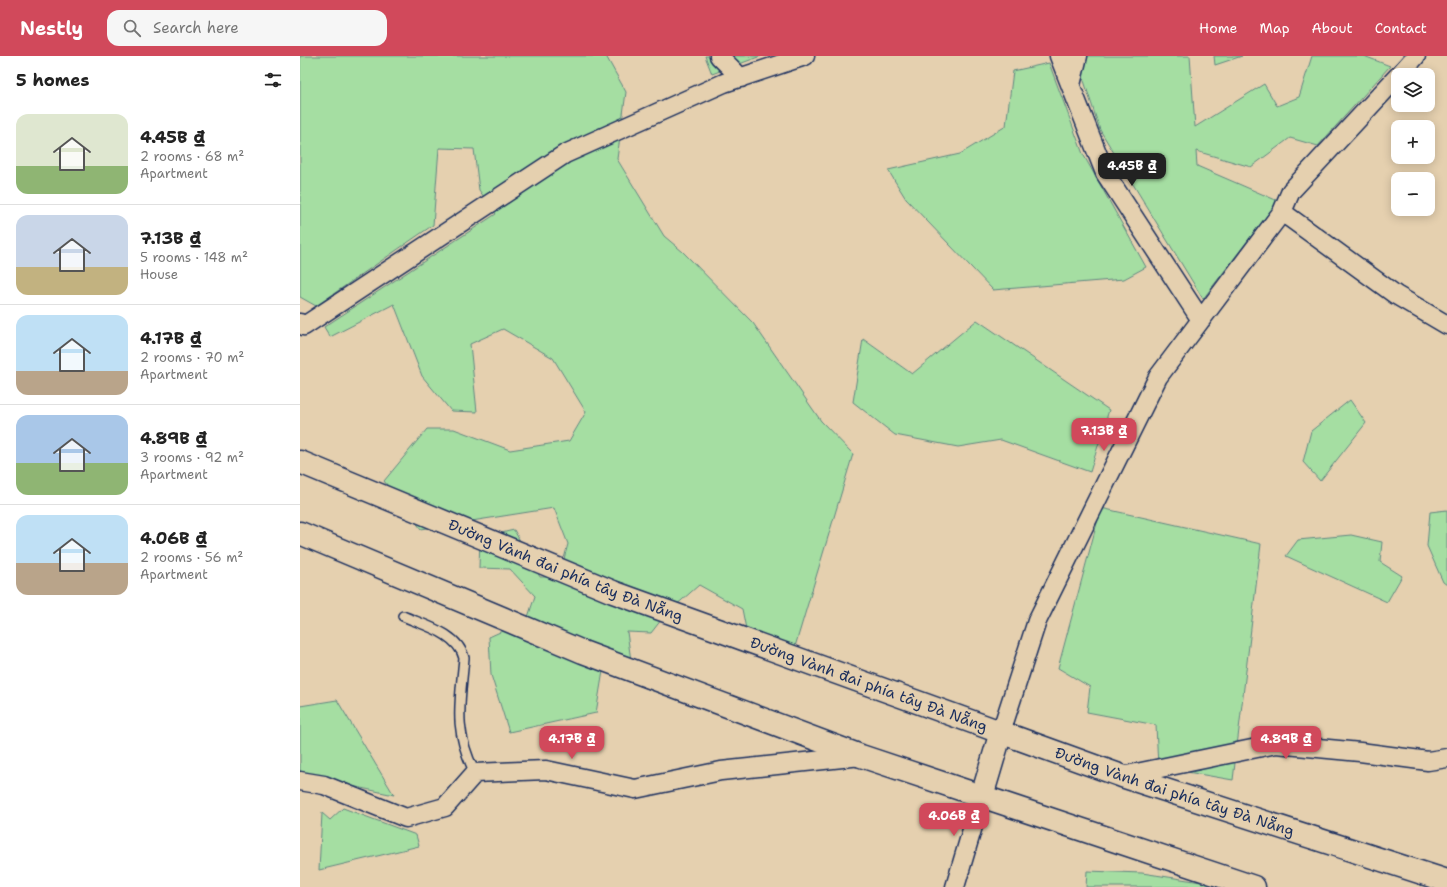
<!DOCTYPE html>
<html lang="en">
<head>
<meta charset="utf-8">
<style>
	:root { --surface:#fff; --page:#f6f6f6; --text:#222; --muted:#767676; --line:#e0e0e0; --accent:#d1495b }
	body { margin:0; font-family:"Shantell Sans",sans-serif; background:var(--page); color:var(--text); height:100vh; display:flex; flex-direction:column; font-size:15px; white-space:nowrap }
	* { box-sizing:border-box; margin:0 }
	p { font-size:13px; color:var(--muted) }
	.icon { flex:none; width:22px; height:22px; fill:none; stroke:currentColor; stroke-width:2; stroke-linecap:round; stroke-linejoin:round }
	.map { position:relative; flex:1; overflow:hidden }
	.drawer { display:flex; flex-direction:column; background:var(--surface); width:300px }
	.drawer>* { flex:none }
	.buttons { position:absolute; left:1091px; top:12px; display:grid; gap:8px }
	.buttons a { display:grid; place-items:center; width:44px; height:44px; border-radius:8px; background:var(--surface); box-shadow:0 2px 10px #0003; font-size:20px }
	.price { position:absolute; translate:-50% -34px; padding:0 9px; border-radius:8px; background:var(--accent); color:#fff; font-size:13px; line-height:26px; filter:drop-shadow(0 1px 2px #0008) }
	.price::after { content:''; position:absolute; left:50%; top:24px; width:12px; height:9px; margin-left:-6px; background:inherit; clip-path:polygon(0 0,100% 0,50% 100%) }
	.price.current { background:#222; color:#fff }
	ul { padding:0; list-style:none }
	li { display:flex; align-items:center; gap:12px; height:100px; padding:0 16px }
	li+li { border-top:1px solid var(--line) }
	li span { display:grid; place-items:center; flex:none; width:112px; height:80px; border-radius:12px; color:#555 }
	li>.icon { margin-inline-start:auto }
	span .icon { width:48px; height:48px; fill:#fffc; stroke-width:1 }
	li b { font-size:17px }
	h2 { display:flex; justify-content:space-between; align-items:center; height:48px; padding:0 16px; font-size:17px }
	header { display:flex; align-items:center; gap:24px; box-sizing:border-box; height:56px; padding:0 20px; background:var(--accent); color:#fff }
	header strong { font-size:19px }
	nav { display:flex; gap:22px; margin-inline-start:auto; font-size:14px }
	.search { width:280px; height:36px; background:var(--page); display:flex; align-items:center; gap:10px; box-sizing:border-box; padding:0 14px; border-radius:12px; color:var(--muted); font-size:15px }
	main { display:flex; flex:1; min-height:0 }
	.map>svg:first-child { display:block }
	.green { fill:#a5dea2; stroke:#608680 }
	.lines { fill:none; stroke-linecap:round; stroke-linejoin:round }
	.service-casing { stroke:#1b2f5e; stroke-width:12 }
	.minor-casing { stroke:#1b2f5e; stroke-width:21 }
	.primary-casing { stroke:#1b2f5e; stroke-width:25 }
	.service { stroke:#e5d0af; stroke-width:9 }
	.minor { stroke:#e5d0af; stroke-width:18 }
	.primary { stroke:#e5d0af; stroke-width:22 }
	.labels { text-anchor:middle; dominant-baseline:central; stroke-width:3; stroke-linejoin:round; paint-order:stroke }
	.street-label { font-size:15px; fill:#1b2f5e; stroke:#e5d0af }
</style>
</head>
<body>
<header>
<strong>Nestly</strong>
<div class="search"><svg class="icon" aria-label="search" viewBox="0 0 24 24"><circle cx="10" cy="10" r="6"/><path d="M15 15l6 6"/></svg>Search here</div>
<nav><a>Home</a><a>Map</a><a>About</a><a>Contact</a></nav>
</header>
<main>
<section class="drawer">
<h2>5 homes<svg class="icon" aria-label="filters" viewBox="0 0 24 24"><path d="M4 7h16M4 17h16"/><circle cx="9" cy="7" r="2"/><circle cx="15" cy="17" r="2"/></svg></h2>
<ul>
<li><span style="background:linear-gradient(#dfe7d0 65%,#8fb573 0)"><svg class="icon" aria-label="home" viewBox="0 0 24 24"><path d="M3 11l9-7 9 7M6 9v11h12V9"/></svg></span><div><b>4.45B ₫</b><p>2 rooms · 68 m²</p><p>Apartment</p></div></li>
<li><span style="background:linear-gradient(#c9d6e8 65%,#c2b280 0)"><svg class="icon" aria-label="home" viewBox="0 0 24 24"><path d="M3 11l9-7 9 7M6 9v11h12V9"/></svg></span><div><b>7.13B ₫</b><p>5 rooms · 148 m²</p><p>House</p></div></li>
<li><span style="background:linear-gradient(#bfe0f5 70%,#b9a48a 0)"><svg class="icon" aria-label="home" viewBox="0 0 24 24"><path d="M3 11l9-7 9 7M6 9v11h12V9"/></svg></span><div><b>4.17B ₫</b><p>2 rooms · 70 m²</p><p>Apartment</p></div></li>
<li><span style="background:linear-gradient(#a9c7e8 60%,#8fb573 0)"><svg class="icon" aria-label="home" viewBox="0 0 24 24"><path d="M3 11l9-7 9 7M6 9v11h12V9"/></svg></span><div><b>4.89B ₫</b><p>3 rooms · 92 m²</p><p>Apartment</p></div></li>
<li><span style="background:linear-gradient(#bfe0f5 60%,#b9a48a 0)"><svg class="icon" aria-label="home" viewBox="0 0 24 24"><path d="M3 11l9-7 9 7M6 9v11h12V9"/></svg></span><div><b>4.06B ₫</b><p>2 rooms · 56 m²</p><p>Apartment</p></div></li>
</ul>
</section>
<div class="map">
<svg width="1147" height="831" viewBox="0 0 1147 831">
	<rect width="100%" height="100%" fill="#e5d0af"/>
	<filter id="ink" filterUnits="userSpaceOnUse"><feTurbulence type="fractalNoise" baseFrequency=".025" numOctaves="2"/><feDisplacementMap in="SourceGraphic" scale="8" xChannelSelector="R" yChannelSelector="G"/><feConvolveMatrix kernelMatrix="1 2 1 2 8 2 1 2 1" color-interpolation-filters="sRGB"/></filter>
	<g filter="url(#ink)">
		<path class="green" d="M 0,0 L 306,0 L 326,36 L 317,103 L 364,180 L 383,196 L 453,267 L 521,365 L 553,398 L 494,594 L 448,583 L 442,553 L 399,529 L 365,559 L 351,577 L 327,576 L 333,619 L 303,615 L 296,657 L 209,676 L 191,619 L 189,581 L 227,564 L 235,540 L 210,513 L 179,512 L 180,482 L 214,474 L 240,521 L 259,521 L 268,488 L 254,452 L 121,473 L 84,425 L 127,373 L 154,373 L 210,394 L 269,385 L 286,356 L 253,302 L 203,273 L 170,288 L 177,356 L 151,355 L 122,320 L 94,248 L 30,281 L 24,271 L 196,158 L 179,134 L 174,93 L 139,92 L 133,169 L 16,250 L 0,241 Z
			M 405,0 L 461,0 L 412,18 Z
			M 776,0 L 890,0 L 895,71 L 964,28 L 977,50 L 999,41 L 1012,0 L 1064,0 L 1090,10 L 1018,90 L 990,82 L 951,111 L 896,95 L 897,110 L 978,145 L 903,243 L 800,74 Z
			M 914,0 L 942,0 L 915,9 Z
			M 749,7 L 783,98 L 846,211 L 824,223 L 693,234 L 606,143 L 588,114 L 660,98 L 706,70 L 713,15 Z
			M 677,264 L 809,354 L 790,416 L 701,384 L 658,391 L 595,379 L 553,346 L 563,283 L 612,318 Z
			M 1050,344 L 1066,367 L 1020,425 L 1003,406 L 1011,375 Z
			M 801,452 L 961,488 L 933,724 L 858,711 L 856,669 L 787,656 L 790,631 L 758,612 Z
			M 1147,454 L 1147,529 L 1143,526 L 1127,490 L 1130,456 Z
			M 1051,479 L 1082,486 L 1080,506 L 1102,520 L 1087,546 L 986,500 L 998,484 Z
			M 37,644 L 94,739 L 0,719 L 0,650 Z
			M 43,752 L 116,779 L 119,790 L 19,814 L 22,757 L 30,764 Z
			M 787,815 L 842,817 L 934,831 L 786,831 Z"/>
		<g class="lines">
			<defs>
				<path id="service" d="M 103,560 C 123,569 158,577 164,602 C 160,648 153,673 175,717"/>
				<path id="minor" d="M 419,0 L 441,22
					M 759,0 L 805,117 L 901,264
					M 1099,19 L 1116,0
					M 771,29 L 778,0
					M 982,156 L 1096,239 L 1147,269
					M 0,267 L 4,270 L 265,98 L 424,27 L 505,0
					M 701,676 L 737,565 L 858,321 L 982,156 L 991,135 L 1098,20
					M 822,720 L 976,688 L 1060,696 L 1128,705 L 1147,702
					M 0,725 L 24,729 L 106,762 L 145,751 L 175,717 L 246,714 L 335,733 L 421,715 L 561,700
					M 655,831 L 682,740"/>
				<g id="primary">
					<path id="s1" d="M 0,406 L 313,536 L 822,720 L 1147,825"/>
					<path d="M 0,477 L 283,596 L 561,700 L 954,831"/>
					<path d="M 682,740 L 701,676"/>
				</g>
			</defs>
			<use href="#service" class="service-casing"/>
			<use href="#minor" class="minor-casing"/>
			<use href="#primary" class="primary-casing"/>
			<use href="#service" class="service"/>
			<use href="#minor" class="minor"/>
			<use href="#primary" class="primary"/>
		</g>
	</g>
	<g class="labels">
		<g class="street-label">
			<text stroke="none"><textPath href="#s1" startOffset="287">Đường Vành đai phía tây Đà Nẵng</textPath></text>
			<text stroke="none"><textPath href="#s1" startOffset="611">Đường Vành đai phía tây Đà Nẵng</textPath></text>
			<text stroke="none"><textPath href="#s1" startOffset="935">Đường Vành đai phía tây Đà Nẵng</textPath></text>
		</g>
	</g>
</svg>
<div class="buttons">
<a><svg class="icon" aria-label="layers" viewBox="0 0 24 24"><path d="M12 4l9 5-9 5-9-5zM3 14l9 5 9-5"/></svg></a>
<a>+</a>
<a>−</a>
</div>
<b class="price current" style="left:832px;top:131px">4.45B ₫</b>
<b class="price" style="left:804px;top:396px">7.13B ₫</b>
<b class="price" style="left:272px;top:704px">4.17B ₫</b>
<b class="price" style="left:986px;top:704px">4.89B ₫</b>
<b class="price" style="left:654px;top:781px">4.06B ₫</b>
</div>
</main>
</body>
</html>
